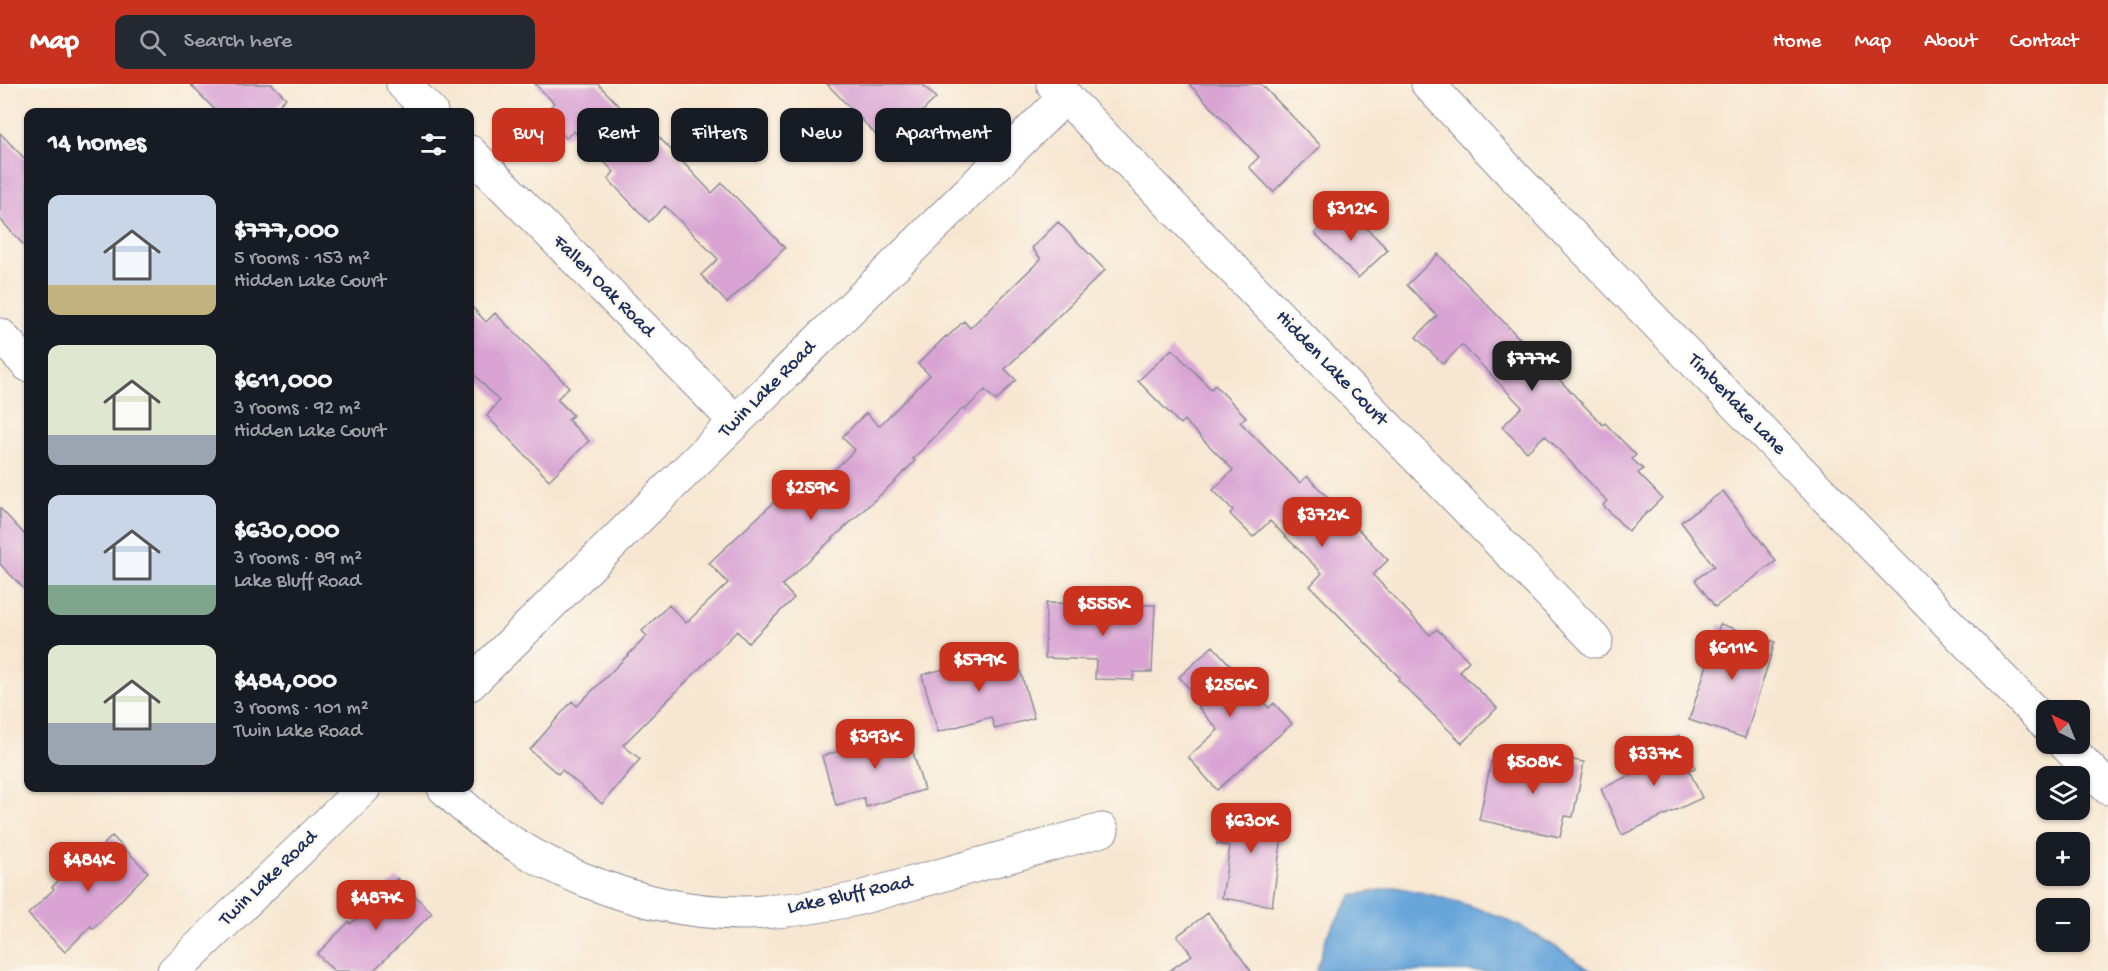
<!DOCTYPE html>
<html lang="en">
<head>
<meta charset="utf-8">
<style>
	:root { --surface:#171b24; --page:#242831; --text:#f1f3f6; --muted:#9ea1a6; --accent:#c8321e }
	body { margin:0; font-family:"Gochi Hand",sans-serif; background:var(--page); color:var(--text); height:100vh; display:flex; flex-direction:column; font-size:22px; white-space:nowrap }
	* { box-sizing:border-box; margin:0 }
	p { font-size:20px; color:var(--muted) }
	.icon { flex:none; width:33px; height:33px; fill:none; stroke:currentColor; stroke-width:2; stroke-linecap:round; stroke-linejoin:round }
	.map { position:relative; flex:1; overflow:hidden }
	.drawer { position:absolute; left:24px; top:24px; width:450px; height:684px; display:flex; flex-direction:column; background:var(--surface); border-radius:12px; box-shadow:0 2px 4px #0004 }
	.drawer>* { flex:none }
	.hud { position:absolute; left:492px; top:24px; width:570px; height:54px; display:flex; gap:12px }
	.needle { width:39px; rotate:317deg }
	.tools { position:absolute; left:2036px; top:616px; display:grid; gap:12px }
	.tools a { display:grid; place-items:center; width:54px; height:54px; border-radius:12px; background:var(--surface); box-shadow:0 2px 4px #0004; font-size:30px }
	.price { position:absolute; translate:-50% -51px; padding:0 14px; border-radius:12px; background:var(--accent); color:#fff; font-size:20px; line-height:39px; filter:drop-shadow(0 2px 3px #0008) }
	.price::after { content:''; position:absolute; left:50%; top:36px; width:18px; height:14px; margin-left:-9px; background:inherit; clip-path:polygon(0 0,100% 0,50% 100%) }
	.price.on { background:#222; color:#fff }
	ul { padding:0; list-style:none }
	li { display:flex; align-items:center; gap:18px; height:150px; padding:0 24px }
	li span { display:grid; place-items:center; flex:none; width:168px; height:120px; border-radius:12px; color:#555 }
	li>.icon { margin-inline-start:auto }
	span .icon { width:72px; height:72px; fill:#fffc; stroke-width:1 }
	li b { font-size:26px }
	h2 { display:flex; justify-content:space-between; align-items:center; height:72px; padding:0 24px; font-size:26px }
	.pill { padding:0 21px; border-radius:12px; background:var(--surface); box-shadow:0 2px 4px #0004; font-size:21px; line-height:54px }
	.pill.on { background:var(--accent); color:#fff }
	header { display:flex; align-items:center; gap:36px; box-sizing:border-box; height:84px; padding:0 30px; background:var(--accent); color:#fff }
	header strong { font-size:28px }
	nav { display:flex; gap:33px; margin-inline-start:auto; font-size:21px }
	.search { width:420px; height:54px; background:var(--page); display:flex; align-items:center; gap:15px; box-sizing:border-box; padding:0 21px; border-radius:12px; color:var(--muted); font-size:22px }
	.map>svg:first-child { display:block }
	.water { fill:#68a6da; stroke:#426a9c; stroke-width:1.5 }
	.building { fill:#d9a4d4 }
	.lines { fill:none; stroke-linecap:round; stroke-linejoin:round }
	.street-casing { stroke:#898b98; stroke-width:35 }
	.street { stroke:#fff; stroke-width:33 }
	.labels { text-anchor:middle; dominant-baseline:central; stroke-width:4.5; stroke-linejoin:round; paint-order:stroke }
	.street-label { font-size:20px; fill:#1b2f5e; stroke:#fbf7ec }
</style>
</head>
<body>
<header>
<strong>Map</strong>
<div class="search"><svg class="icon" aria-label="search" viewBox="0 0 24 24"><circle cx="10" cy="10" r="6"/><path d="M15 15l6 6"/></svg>Search here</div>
<nav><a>Home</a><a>Map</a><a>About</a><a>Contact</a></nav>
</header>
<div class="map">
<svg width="2108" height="887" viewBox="0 0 2108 887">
	<rect width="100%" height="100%" fill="#fbf7ec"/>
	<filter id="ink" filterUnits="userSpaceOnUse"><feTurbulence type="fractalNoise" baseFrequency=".0167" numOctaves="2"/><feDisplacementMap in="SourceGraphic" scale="12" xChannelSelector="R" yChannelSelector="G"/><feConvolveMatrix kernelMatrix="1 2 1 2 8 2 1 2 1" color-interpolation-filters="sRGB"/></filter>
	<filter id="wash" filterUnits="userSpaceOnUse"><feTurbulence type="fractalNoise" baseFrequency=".008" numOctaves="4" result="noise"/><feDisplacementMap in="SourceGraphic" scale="24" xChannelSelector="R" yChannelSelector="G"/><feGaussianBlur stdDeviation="1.35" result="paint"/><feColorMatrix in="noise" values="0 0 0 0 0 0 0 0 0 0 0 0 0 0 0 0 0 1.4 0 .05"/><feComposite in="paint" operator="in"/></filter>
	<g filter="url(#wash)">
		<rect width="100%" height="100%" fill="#f7e7d2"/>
		<path class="water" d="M 1395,803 C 1443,812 1492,825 1534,850 C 1554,861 1573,875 1592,887 L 1316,887 L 1327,851 L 1352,812 Z"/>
		<g id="blocks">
			<path class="building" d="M 190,0 L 272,0 L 286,14 L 272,28 L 217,28 Z
				M 535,0 L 598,0 L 629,32 L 631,29 L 652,51 L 655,49 L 712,109 L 722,99 L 785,164 L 727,219 L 701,191 L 718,175 L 665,122 L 649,138 L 608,95 L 614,88 L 574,47 L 566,54 L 543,30 L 554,19 Z
				M 827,0 L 922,0 L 936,14 L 887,62 Z
				M 1189,0 L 1261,0 L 1321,62 L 1273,108 L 1249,83 L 1259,73 Z
				M 0,49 L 28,78 L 28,166 L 0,135 Z
				M 1344,121 L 1388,166 L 1358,194 L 1315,149 Z
				M 1058,138 L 1105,186 L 1005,285 L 1016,296 L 996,317 L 985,306 L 965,326 L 963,324 L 913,375 L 915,377 L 891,401 L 782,501 L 794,514 L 748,559 L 737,547 L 623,661 L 640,675 L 602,720 L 562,686 L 558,690 L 530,666 L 572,617 L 577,622 L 647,552 L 642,547 L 669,521 L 686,539 L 728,499 L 709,479 L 788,405 L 800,418 L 855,366 L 842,353 L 866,329 L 879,342 L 930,291 L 918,280 L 946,252 L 947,253 L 964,237 L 970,244 L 1041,175 L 1032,164 Z
				M 1438,170 L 1603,341 L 1605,339 L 1636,371 L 1632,375 L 1643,385 L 1638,389 L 1662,414 L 1628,447 L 1603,421 L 1607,417 L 1545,351 L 1527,368 L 1502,343 L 1522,323 L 1462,261 L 1443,280 L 1416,253 L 1437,232 L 1407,201 Z
				M 470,221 L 486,238 L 495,229 L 569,303 L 557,315 L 573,331 L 568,336 L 589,357 L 549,396 L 487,332 L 499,317 L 470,286 Z
				M 1172,265 L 1211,305 L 1215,301 L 1246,333 L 1240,338 L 1300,399 L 1307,392 L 1388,476 L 1373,491 L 1430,551 L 1437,545 L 1469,577 L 1459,587 L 1497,624 L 1462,659 L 1398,596 L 1400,594 L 1310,502 L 1322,489 L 1270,437 L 1253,453 L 1230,430 L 1233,426 L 1213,406 L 1233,386 L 1184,336 L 1180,340 L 1138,297 Z
				M 1723,407 L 1776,477 L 1715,523 L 1695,496 L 1714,482 L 1681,438 Z
				M 0,424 L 28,454 L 28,509 L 0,480 Z
				M 1046,519 L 1155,521 L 1152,588 L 1134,588 L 1133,596 L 1095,595 L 1096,576 L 1045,574 Z
				M 1720,540 L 1775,558 L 1745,654 L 1689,636 Z
				M 1213,562 L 1269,624 L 1274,619 L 1292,640 L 1217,706 L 1188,673 L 1218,646 L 1198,623 L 1203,620 L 1179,593 Z
				M 1014,565 L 1034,634 L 995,645 L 991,633 L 938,648 L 922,591 Z
				M 906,644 L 924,706 L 866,723 L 864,714 L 836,721 L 822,672 L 871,658 L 870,654 Z
				M 1679,651 L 1695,684 L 1689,686 L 1702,714 L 1622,751 L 1601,705 L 1647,683 L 1641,669 Z
				M 1538,669 L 1584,678 L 1573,733 L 1565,732 L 1560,753 L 1479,736 L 1491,678 L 1534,687 Z
				M 1222,723 L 1285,732 L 1272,822 L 1222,814 L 1230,762 L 1217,760 Z
				M 112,752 L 148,788 L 93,845 L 91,842 L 65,868 L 28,830 L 54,805 L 52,803 L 84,771 L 88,776 Z
				M 397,794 L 432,829 L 373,887 L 334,887 L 317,870 L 349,838 L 351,840 Z
				M 1208,829 L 1251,887 L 1169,887 L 1192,871 L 1177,852 Z"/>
		</g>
	</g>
	<g filter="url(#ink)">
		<use href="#blocks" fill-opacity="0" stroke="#898b98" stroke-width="1.5"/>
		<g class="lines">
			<defs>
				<path id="street" d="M 403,0 L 431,28
					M 1053,0 L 1596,557
					M 1428,0 L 1514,92 L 2046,640
					M 470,68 L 736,338
					M 0,251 L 28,281
					M 470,600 L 1066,12
					M 2065,660 L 2108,704
					M 444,704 C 518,779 637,829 743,829 C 782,828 818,823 856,815 L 1102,746
					M 174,887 L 364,704"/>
			</defs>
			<use href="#street" class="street-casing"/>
			<use href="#street" class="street"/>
		</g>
	</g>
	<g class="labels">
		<g class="street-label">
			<text transform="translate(603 203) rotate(45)">Fallen Oak Road</text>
			<text transform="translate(1331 285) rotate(46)">Hidden Lake Court</text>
			<text transform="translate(768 306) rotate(-45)">Twin Lake Road</text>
			<text transform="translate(1736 321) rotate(46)">Timberlake Lane</text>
			<text transform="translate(269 795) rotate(-44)">Twin Lake Road</text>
			<text transform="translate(850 812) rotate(-12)">Lake Bluff Road</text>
		</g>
	</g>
</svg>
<div class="tools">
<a><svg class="needle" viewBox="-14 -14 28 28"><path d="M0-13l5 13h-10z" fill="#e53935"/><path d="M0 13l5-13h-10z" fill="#9ea1a6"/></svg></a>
<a><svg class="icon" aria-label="layers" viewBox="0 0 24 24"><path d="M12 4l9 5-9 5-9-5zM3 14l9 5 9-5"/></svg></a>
<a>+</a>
<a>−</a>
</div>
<b class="price" style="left:1351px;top:158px">$312K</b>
<b class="price on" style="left:1532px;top:308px">$777K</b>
<b class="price" style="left:811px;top:437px">$259K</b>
<b class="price" style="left:1322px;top:464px">$372K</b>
<b class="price" style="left:1103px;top:553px">$555K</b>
<b class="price" style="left:1732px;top:597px">$611K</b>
<b class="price" style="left:979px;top:609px">$579K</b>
<b class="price" style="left:1230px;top:634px">$256K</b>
<b class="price" style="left:875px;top:686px">$393K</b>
<b class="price" style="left:1654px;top:703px">$337K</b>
<b class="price" style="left:1533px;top:711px">$508K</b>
<b class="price" style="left:1251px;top:770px">$630K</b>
<b class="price" style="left:88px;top:809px">$484K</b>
<b class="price" style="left:376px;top:847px">$487K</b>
<div class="hud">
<a class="pill on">Buy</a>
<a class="pill">Rent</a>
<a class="pill">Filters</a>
<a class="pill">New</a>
<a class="pill">Apartment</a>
</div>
<section class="drawer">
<h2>14 homes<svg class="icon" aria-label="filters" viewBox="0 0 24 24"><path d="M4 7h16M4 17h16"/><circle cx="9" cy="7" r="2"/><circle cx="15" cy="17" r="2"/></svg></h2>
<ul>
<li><span style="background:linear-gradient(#c9d6e8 75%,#c2b280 0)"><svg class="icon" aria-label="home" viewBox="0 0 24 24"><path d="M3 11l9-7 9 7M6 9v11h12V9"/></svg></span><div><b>$777,000</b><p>5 rooms · 153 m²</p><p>Hidden Lake Court</p></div></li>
<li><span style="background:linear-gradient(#dfe7d0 75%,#9aa5b1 0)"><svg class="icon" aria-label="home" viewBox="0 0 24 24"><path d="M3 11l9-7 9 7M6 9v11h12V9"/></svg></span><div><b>$611,000</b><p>3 rooms · 92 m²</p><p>Hidden Lake Court</p></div></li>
<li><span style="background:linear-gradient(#c9d6e8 75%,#7fa58c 0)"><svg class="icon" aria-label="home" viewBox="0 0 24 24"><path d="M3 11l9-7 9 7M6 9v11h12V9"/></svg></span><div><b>$630,000</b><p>3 rooms · 89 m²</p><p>Lake Bluff Road</p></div></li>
<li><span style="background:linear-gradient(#dfe7d0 65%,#9aa5b1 0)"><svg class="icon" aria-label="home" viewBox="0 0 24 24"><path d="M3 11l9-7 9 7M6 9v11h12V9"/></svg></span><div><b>$484,000</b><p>3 rooms · 101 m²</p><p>Twin Lake Road</p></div></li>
</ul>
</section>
</div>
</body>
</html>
